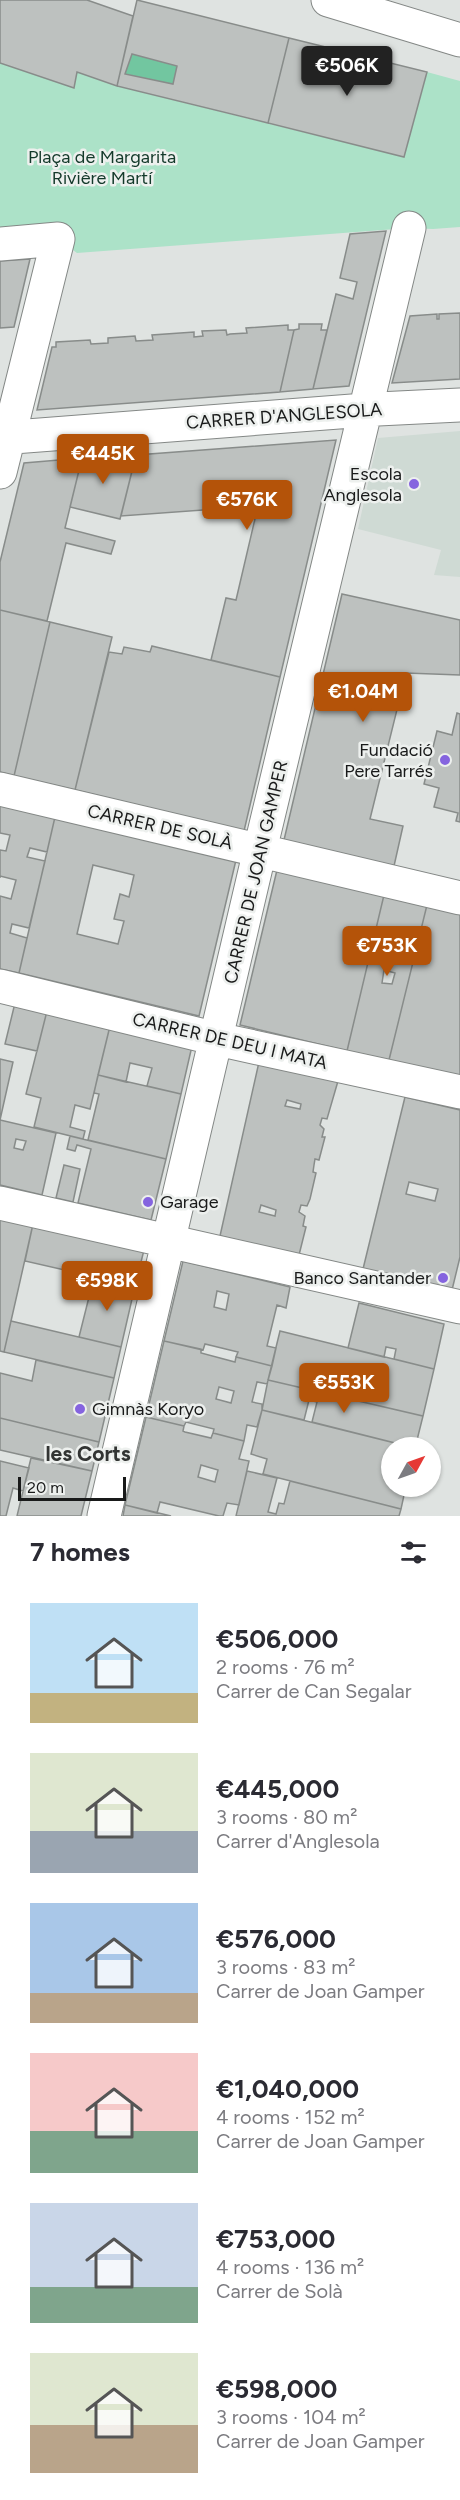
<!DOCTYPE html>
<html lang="en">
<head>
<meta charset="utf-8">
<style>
	:root { --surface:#fff; --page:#f2f2f3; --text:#2b2b33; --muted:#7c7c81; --accent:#b45309 }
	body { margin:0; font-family:Figtree,sans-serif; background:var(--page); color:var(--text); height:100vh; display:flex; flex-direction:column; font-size:22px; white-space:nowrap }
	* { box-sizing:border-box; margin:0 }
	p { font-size:20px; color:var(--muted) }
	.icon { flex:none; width:33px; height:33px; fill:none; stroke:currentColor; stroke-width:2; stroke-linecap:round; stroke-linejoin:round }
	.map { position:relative; height:1516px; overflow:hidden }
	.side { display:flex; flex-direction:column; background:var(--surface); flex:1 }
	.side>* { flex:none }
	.needle { width:39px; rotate:50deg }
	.fabs { position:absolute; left:381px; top:1437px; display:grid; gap:12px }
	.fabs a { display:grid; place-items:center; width:60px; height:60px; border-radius:50%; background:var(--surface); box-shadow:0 2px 4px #0004; font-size:30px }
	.scale { position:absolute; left:18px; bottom:15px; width:108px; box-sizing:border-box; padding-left:6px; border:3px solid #191a1a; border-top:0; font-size:16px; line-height:21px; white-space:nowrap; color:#191a1a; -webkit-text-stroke:4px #edf0ee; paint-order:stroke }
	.price { position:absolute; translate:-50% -51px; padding:0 14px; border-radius:6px; background:var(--accent); color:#fff; font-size:20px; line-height:39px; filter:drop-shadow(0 2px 3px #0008) }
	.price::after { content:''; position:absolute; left:50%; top:36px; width:18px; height:14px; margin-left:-9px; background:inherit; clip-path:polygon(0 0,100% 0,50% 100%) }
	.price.active { background:#222; color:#fff }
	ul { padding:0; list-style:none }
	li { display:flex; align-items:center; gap:18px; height:150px; padding:0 30px }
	li span { display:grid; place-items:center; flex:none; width:168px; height:120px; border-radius:0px; color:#555 }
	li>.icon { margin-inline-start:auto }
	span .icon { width:72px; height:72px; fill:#fffc; stroke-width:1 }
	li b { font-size:26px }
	h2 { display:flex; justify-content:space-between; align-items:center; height:72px; padding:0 30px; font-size:26px }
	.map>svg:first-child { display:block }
	.built { fill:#cfdad4 }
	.green { fill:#ace2c8 }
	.water { fill:#72c6a0 }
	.building { fill:#bdc1bf; stroke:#888c8a; stroke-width:1.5; fill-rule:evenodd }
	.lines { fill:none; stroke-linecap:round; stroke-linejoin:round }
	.minor-casing { stroke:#848886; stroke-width:35 }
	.minor { stroke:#fff; stroke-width:33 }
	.poi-dot { fill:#8564df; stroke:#edf0ee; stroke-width:2 }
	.labels { text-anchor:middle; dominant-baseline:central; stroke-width:5; stroke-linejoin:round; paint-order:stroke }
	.park-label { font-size:18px; fill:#13392a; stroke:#edf0ee }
	.street-label { font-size:18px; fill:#191a1a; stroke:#edf0ee }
	.poi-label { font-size:18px; fill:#191a1a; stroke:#edf0ee; text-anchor:end }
	.quarter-label { font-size:21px; font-weight:bold; fill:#323433; stroke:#edf0ee }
</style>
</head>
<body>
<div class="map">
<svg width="460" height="1516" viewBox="0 0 460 1516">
	<rect width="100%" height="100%" fill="#dfe3e1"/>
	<path class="built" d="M 460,431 L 460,577 L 434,575 L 441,550 L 358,529 L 378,438 Z"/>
	<path class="green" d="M 0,63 L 74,88 L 77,72 L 117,86 L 404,157 L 427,72 L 460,81 L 460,227 L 433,229 L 409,228 L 77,253 L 58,239 L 0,243 Z"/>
	<path class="water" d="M 132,54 L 177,66 L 173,84 L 125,74 Z"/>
	<path class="building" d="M 0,0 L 87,0 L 133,16 L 117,86 L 77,72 L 74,88 L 0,63 Z
		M 137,0 L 289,38 L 268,123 L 117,86 ZM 132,54 L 177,66 L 173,84 L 125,74 Z
		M 289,38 L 427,72 L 404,157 L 268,123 Z
		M 386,231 L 349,386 L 313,389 L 336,294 L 353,299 L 357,282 L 340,278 L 350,234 Z
		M 30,259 L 14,327 L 0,328 L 0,261 Z
		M 460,313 L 460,379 L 392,383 L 410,316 L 437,314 L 437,319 L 439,319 L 439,314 Z
		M 299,324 L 322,324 L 321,330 L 327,330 L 313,389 L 280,392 L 294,330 L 299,329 Z
		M 288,325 L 288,330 L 294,330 L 280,392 L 37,410 L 52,347 L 56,347 L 56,342 L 90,340 L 91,344 L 108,343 L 108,338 L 135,336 L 136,341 L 153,340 L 152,335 L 194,332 L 194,337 L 203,336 L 202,331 L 226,330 L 227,335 L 230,334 L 247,333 L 246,328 Z
		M 336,440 L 280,677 L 211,660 L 226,598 L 236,600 L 258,506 L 121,516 L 136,455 Z
		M 136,455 L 120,519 L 70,507 L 82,458 Z
		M 82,458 L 65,528 L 115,541 L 111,554 L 66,543 L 47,621 L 0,610 L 0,562 L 24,463 Z
		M 342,594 L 460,620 L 460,675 L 406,673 L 370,819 L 403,826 L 394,866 L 284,840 Z
		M 0,610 L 50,622 L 14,776 L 0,772 Z
		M 50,622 L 112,637 L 75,790 L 14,776 Z
		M 152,646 L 280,677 L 244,831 L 75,790 L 109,652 L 122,654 L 124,647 L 150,652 Z
		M 457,713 L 460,714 L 460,822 L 456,821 L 458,813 L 434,807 L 439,788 L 424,784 L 437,731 L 452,735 Z
		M 0,804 L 55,817 L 47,852 L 30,848 L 27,857 L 45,861 L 29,928 L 12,924 L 10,933 L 27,938 L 19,973 L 0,969 L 0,896 L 11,899 L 16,880 L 0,876 L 0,878 L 0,850 L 6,851 L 10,835 L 0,833 Z
		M 55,817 L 236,860 L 199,1016 L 19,973 ZM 93,865 L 134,875 L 129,897 L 120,894 L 114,919 L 124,921 L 118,944 L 77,934 Z
		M 277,870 L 384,895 L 347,1051 L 240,1025 Z
		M 384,895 L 427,905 L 389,1060 L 347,1051 ZM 384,970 L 395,973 L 392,984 L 382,983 Z
		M 427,905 L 460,914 L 460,1077 L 389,1060 Z
		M 15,1003 L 47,1011 L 37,1051 L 5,1044 Z
		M 47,1011 L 110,1026 L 90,1109 L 75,1105 L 70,1127 L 85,1131 L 83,1139 L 34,1127 L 41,1098 L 26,1094 Z
		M 110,1026 L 192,1046 L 181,1094 L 147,1086 L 152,1068 L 130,1063 L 126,1082 L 98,1075 Z
		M 0,1059 L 13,1062 L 0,1120 Z
		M 259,1062 L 338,1081 L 327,1119 L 322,1118 L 320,1125 L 324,1129 L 322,1137 L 325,1137 L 319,1160 L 315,1159 L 314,1165 L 313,1172 L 316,1173 L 310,1199 L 307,1206 L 301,1205 L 299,1212 L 305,1216 L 303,1226 L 306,1227 L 299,1255 L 220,1236 ZM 287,1100 L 301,1104 L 300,1109 L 285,1106 ZM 261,1205 L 276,1210 L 275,1216 L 259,1212 Z
		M 98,1075 L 181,1094 L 166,1159 L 88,1140 L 99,1094 L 94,1093 Z
		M 405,1097 L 460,1110 L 460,1257 L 452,1290 L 363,1269 ZM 409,1182 L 438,1189 L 435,1201 L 406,1194 Z
		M 0,1120 L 56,1133 L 42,1195 L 0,1185 ZM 16,1139 L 26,1141 L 23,1150 L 14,1148 Z
		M 70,1136 L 166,1159 L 151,1220 L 78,1203 L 91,1149 L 77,1145 L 75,1151 L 67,1149 Z
		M 64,1165 L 80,1169 L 73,1202 L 56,1198 Z
		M 0,1217 L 33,1224 L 4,1352 L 0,1351 Z
		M 33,1224 L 144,1250 L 135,1286 L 25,1261 Z
		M 183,1261 L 290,1287 L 286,1308 L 277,1305 L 267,1346 L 276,1348 L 272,1366 L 236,1357 L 238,1352 L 205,1344 L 203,1350 L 164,1341 ZM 217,1291 L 229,1294 L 226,1310 L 214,1307 Z
		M 94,1277 L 135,1286 L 121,1347 L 79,1337 Z
		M 359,1303 L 444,1324 L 434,1369 L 394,1359 L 396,1349 L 386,1347 L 384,1357 L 348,1348 Z
		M 11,1321 L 121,1347 L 114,1378 L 4,1352 Z
		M 280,1331 L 434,1369 L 423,1416 L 268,1380 Z
		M 164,1341 L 201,1349 L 201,1353 L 235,1362 L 236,1357 L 272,1366 L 267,1384 L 257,1382 L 252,1402 L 262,1404 L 262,1410 L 257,1427 L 247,1425 L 244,1441 L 213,1433 L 214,1429 L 186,1422 L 184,1426 L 146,1417 ZM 219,1387 L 234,1391 L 231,1403 L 216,1399 Z
		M 36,1360 L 114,1378 L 99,1442 L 0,1418 L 0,1373 L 32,1381 Z
		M 268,1380 L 423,1416 L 415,1448 L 312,1422 L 317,1402 L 309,1400 L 304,1420 L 262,1410 Z
		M 262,1410 L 415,1448 L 392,1448 L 392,1486 L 406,1486 L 401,1509 L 263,1474 L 267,1459 L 251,1454 Z
		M 146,1417 L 184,1426 L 183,1431 L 185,1432 L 211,1438 L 213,1433 L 244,1441 L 239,1459 L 249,1461 L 239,1505 L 227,1503 L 223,1516 L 219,1516 L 160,1502 L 157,1513 L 125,1505 ZM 201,1465 L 218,1470 L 215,1482 L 198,1477 Z
		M 0,1418 L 99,1442 L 92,1471 L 0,1450 Z
		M 31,1458 L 92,1471 L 81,1516 L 17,1516 Z
		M 0,1461 L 29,1468 L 23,1491 L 13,1488 L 6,1516 L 0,1516 Z
		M 247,1471 L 277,1478 L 268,1512 L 276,1514 L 279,1503 L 284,1504 L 290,1481 L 401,1509 L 399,1516 L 236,1516 Z
		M 125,1505 L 142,1509 L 171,1516 L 123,1516 Z"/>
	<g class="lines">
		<defs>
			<path id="minor" d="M 328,0 L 460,40
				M 0,244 L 58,239 L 0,472
				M 0,438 L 378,409 L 460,405
				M 0,789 L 460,898
				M 0,986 L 217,1039 L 460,1092
				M 0,1203 L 460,1307
				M 104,1516 L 260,850 L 409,228"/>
		</defs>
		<use href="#minor" class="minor-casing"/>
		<use href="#minor" class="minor"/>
	</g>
	<g class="poi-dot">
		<circle cx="414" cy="484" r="6"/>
		<circle cx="445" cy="760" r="6"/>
		<circle cx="148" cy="1202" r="6"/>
		<circle cx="443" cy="1278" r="6"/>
		<circle cx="80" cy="1409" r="6"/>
	</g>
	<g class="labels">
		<g class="park-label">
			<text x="102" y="157">Plaça de Margarita<tspan x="102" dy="21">Rivière Martí</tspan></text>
		</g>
		<g class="street-label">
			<text transform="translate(284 416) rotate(-4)">CARRER D'ANGLESOLA</text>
			<text transform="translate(160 827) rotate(13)">CARRER DE SOLÀ</text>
			<text transform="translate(256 872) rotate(-77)">CARRER DE JOAN GAMPER</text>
			<text transform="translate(230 1041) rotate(13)">CARRER DE DEU I MATA</text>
		</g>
		<g class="poi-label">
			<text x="402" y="474">Escola<tspan x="402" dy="21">Anglesola</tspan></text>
			<text x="433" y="750">Fundació<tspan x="433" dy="21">Pere Tarrés</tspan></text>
			<text x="160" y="1202" text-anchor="start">Garage</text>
			<text x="431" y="1278">Banco Santander</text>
			<text x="92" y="1409" text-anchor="start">Gimnàs Koryo</text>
		</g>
		<g class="quarter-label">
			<text x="88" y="1453">les Corts</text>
		</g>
	</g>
</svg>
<div class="fabs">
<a><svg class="needle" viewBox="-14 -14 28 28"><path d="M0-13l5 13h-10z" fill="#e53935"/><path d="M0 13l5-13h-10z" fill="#7c7c81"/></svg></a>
</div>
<div class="scale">20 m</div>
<b class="price active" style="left:347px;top:97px">€506K</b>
<b class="price" style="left:103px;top:485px">€445K</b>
<b class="price" style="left:247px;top:531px">€576K</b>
<b class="price" style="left:363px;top:723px">€1.04M</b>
<b class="price" style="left:387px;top:977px">€753K</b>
<b class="price" style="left:107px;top:1312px">€598K</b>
<b class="price" style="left:344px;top:1414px">€553K</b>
</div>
<section class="side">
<h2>7 homes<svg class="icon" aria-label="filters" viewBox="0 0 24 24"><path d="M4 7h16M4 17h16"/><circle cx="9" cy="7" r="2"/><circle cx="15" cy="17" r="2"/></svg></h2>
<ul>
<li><span style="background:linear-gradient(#bfe0f5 75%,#c2b280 0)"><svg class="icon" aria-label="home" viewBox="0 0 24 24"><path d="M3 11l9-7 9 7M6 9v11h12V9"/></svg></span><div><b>€506,000</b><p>2 rooms · 76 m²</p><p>Carrer de Can Segalar</p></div></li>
<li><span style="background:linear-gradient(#dfe7d0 65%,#9aa5b1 0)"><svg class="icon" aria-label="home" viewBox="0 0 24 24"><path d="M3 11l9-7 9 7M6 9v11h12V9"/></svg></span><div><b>€445,000</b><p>3 rooms · 80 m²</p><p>Carrer d'Anglesola</p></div></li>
<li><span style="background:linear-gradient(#a9c7e8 75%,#b9a48a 0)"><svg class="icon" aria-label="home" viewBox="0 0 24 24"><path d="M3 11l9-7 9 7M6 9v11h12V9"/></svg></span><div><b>€576,000</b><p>3 rooms · 83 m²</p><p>Carrer de Joan Gamper</p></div></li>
<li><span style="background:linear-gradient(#f6c9c9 65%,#7fa58c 0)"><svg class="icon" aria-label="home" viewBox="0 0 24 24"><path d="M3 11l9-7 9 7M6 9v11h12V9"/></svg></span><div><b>€1,040,000</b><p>4 rooms · 152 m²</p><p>Carrer de Joan Gamper</p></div></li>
<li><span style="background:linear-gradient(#c9d6e8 70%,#7fa58c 0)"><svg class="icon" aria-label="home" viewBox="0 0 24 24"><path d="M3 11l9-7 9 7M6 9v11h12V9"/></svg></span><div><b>€753,000</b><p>4 rooms · 136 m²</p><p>Carrer de Solà</p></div></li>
<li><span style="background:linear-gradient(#dfe7d0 60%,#b9a48a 0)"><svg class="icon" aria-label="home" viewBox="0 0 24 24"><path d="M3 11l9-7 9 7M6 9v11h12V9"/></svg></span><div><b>€598,000</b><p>3 rooms · 104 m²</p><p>Carrer de Joan Gamper</p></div></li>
</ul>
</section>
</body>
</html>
